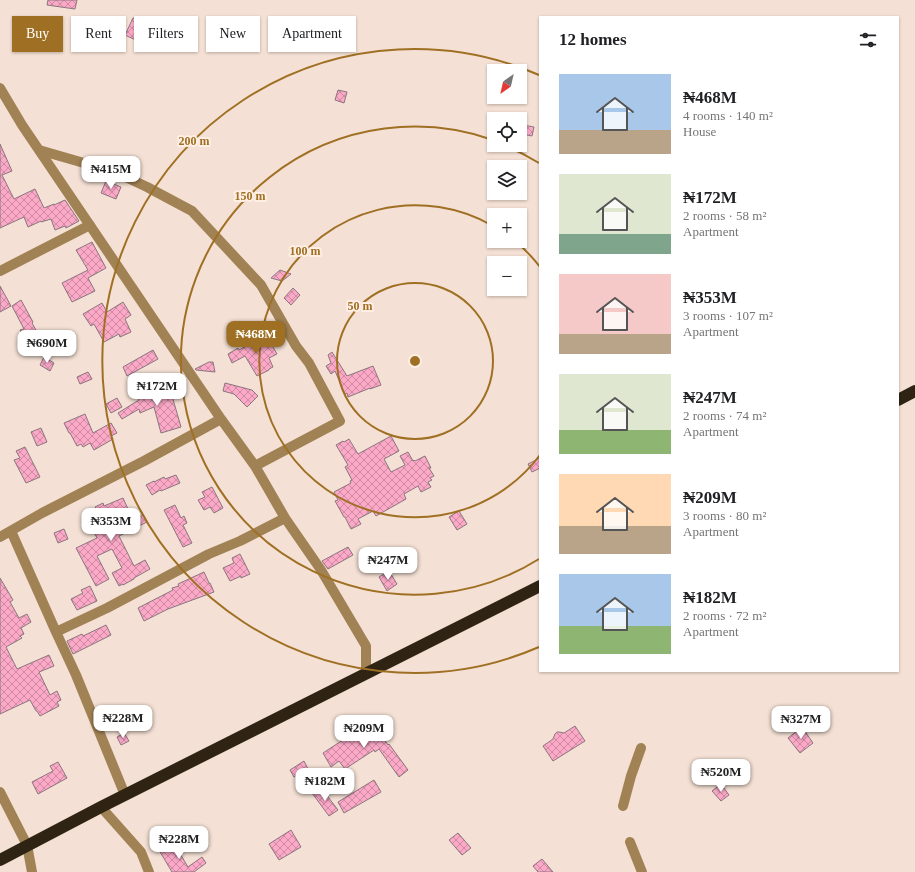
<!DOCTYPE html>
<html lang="en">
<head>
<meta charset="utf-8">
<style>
	:root { --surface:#fff; --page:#f2f2f2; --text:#202124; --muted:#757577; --accent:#9f7023 }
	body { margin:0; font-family:"Times New Roman",serif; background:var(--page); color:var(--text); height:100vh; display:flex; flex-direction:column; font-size:15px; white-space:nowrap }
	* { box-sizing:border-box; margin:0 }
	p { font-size:13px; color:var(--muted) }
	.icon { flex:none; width:22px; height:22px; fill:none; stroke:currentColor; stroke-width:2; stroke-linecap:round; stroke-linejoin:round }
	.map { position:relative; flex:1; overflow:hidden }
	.drawer { position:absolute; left:539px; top:16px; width:360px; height:656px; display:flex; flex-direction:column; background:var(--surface); border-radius:0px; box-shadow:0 1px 3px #0004 }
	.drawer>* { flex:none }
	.hud { position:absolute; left:12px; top:16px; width:380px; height:36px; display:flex; gap:8px }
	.needle { width:26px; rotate:214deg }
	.controls { position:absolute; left:487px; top:64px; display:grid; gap:8px }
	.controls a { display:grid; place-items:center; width:40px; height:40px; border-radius:0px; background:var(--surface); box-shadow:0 1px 3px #0004; font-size:20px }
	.price { position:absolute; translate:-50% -34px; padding:0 9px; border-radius:8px; background:#fff; color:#222; font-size:13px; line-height:26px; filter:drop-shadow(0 1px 2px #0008) }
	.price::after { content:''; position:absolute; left:50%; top:24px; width:12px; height:9px; margin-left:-6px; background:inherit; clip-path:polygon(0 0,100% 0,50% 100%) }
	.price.on { background:var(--accent); color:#fff }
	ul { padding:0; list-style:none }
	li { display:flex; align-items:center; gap:12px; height:100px; padding:0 20px }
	li span { display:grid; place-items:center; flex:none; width:112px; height:80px; border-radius:0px; color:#555 }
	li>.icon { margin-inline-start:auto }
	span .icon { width:48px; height:48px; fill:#fffc; stroke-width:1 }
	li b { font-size:17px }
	h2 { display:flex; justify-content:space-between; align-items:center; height:48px; padding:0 20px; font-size:17px }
	.chip { padding:0 14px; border-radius:0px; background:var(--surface); box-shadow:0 1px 3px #0004; font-size:14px; line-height:36px }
	.chip.on { background:var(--accent); color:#fff }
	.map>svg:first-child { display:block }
	.building { fill:url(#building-cross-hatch); stroke:#8a767d }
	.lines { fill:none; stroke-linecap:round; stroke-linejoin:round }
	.minor { stroke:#a18254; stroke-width:10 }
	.highway { stroke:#2f2413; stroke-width:12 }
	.ring { fill:none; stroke:#9f7023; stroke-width:2 }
	.centre { fill:#9f7023; stroke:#feeee4; stroke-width:2 }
	.ring-label { font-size:12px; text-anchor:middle; font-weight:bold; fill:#9f7023; stroke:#feeee4; stroke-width:4; stroke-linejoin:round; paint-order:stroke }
</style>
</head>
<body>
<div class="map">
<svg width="915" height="872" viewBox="0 0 915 872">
	<defs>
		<pattern id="building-cross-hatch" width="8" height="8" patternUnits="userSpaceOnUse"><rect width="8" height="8" fill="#fca9c8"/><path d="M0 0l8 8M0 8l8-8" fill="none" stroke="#cd8aa3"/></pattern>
	</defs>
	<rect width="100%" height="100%" fill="#f4e0d4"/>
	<path class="building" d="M 48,0 L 77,0 L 75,9 L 47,5 Z
		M 133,18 L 148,25 L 146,29 L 149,30 L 142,43 L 125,35 Z
		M 338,90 L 347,92 L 344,103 L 335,100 Z
		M 523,125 L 534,127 L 532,136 L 522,134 Z
		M 0,144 L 12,171 L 2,175 L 14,199 L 35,189 L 44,208 L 54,204 L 54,205 L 65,200 L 79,221 L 66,228 L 65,226 L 55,230 L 51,219 L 41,222 L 41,221 L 28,227 L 24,217 L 0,228 Z
		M 106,181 L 121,187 L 116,199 L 101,193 Z
		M 92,242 L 106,268 L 88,278 L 95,291 L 72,302 L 62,283 L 88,270 L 76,250 Z
		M 280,270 L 291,274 L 282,281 L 271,278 Z
		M 0,286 L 11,306 L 0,312 Z
		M 293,288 L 300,295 L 291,305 L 284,298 Z
		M 21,300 L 33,322 L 32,323 L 37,332 L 25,339 L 20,330 L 24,329 L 12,306 Z
		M 123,302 L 131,315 L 125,319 L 131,332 L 120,337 L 119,334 L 104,342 L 94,324 L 91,326 L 83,314 L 102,303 L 107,312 Z
		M 266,335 L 277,354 L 269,358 L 273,367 L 269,369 L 269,370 L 257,376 L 245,356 L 232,363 L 228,354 L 238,348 L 239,350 Z
		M 153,350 L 158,359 L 127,376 L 123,367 Z
		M 332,352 L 347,376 L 373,366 L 381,385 L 370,389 L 370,388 L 348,397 L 347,393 L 345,394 L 335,371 L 331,374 L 326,366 L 331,363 L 328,355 Z
		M 44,357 L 54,363 L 50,371 L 40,365 Z
		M 209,362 L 213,362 L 215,372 L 196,370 L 195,369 Z
		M 88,372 L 92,379 L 80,384 L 77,377 Z
		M 168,382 L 181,427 L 161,433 L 154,407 L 140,413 L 139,409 L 122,419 L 118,413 L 139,400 L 138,394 L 156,389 L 155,386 Z
		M 225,383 L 248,389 L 252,390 L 258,396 L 247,407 L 234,394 L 223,391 Z
		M 117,398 L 122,407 L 111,413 L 106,404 Z
		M 85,414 L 93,433 L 111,423 L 117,433 L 111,436 L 113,439 L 94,450 L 90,443 L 83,447 L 81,444 L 77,446 L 70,433 L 69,433 L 64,423 Z
		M 41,428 L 47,442 L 37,446 L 31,432 Z
		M 391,436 L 399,451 L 384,459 L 391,472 L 405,465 L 400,456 L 408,452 L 413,461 L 414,460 L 415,461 L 425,456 L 431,468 L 429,468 L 434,476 L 430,478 L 432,480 L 428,482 L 431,487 L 421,492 L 418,486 L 404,494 L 406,499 L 376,516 L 373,511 L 358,519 L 361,524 L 351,529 L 345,517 L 344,517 L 335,501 L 338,500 L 334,492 L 351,483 L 350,481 L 352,480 L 345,467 L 348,465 L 336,445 L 343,441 L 344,442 L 349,439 L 358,454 Z
		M 25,447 L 40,477 L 26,483 L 14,460 L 20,458 L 16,451 Z
		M 540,458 L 540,468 L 532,472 L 528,464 Z
		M 176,475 L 180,483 L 161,491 L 160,490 L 152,495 L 146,485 L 154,481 L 154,482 L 164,477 L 165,479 Z
		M 212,487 L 223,508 L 214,513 L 210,507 L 204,510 L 198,500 L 205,497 L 202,492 Z
		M 123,498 L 133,520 L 143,515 L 147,522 L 119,536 L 134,566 L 145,560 L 150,569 L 134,578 L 134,579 L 123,585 L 123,584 L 119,586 L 112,573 L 122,568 L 112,549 L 97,556 L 109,579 L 96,586 L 76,548 L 97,538 L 84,514 L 96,508 L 95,507 L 103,503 L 104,506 Z
		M 175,505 L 181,518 L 184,516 L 187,523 L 183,525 L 192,543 L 183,547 L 164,510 Z
		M 459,511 L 467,524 L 457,530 L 449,517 Z
		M 64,529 L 68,539 L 58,543 L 54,533 Z
		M 348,547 L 353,555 L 328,569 L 322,561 Z
		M 240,554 L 250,574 L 241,578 L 241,576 L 230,581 L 223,568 L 234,563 L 232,558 Z
		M 389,571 L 397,584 L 387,591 L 379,577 Z
		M 204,572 L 209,583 L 210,583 L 214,592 L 168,609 L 144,621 L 138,608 L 173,590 L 172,588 L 179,586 L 178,584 Z
		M 0,578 L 13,600 L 10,602 L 19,618 L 27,614 L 31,622 L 21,628 L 24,634 L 20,636 L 22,638 L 6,647 L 17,669 L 49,655 L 54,666 L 39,672 L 50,695 L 57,691 L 61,700 L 57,702 L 59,706 L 40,716 L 37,711 L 36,711 L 30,700 L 0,714 Z
		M 90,586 L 97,601 L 77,610 L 71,599 L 83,593 L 81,590 Z
		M 106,625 L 111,635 L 73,654 L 67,641 L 82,634 L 83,636 Z
		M 372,721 L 388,745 L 389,744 L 408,770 L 399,777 L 379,749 L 375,752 L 374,750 L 345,769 L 339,761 L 331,767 L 323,753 Z
		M 575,726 L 585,741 L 553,761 L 543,746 L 553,739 L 555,734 L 557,732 L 559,732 L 564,733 Z
		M 802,727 L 813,743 L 800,753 L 788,738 Z
		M 124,733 L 129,741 L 121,745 L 117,737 Z
		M 304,761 L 308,769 L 294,777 L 290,770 Z
		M 58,762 L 67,778 L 38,794 L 32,782 L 53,771 L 50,766 Z
		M 374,780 L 381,792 L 344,813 L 338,802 Z
		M 721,784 L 729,795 L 721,801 L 712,791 Z
		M 319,788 L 324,795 L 325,793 L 338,810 L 329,816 L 312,793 Z
		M 197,827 L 202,834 L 195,839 L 190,832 Z
		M 291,830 L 301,847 L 279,860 L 269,844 Z
		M 458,833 L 471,848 L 462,855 L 449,840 Z
		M 173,842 L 188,867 L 202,857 L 206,863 L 194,872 L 172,872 L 159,850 Z
		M 542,859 L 553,872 L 538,872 L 533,866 Z"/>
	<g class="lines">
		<path class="minor" d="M 0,88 L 22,125 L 221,419 L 255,466 L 285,518 L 321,570 L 366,646 L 366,674
			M 39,150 L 115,172 L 147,187 L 192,211 L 261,285 L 296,346 L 309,363 L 340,421 L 255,466
			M 0,271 L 90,225
			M 11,531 L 56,632
			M 0,537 L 42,513 L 144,461 L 221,419
			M 0,792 L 27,845 L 32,872
			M 125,795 L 76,675 L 56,632 L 107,608 L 209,554 L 240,541 L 285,518
			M 623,806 L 631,776 L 641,748
			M 101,807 L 141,852 L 149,872
			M 630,842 L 642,872"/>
		<path class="highway" d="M 898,400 L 915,391
			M 0,860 L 101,807 L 540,586"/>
	</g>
	<g class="ring">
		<circle cx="415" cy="361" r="78"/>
		<path d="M540 455A156 156 0 1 1 493 226M515 241A156 156 0 0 1 540 267"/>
		<path d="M539 559A234 234 0 1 1 493 140M506 146A234 234 0 0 1 539 163"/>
		<path d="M539 647A312 312 0 1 1 539 75"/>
	</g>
	<circle cx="415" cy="361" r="6" class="centre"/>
	<g class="ring-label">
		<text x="194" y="145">200 m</text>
		<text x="250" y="200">150 m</text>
		<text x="305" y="255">100 m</text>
		<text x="360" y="310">50 m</text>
	</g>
</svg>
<div class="controls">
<a><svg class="needle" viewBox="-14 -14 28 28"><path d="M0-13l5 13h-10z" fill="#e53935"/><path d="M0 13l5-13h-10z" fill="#757577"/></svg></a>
<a><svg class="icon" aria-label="locate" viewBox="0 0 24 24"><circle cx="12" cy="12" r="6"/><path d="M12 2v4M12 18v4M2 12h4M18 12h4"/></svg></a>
<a><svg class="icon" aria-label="layers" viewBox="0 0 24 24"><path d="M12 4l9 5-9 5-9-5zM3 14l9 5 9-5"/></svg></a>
<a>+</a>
<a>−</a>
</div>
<b class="price" style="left:111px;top:190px">₦415M</b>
<b class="price on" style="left:256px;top:355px">₦468M</b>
<b class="price" style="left:47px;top:364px">₦690M</b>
<b class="price" style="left:157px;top:407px">₦172M</b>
<b class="price" style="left:111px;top:542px">₦353M</b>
<b class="price" style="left:388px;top:581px">₦247M</b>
<b class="price" style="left:123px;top:739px">₦228M</b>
<b class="price" style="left:801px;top:740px">₦327M</b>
<b class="price" style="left:364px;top:749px">₦209M</b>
<b class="price" style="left:721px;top:793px">₦520M</b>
<b class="price" style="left:325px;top:802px">₦182M</b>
<b class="price" style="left:179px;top:860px">₦228M</b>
<div class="hud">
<a class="chip on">Buy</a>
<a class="chip">Rent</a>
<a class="chip">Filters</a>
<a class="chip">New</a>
<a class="chip">Apartment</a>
</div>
<section class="drawer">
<h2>12 homes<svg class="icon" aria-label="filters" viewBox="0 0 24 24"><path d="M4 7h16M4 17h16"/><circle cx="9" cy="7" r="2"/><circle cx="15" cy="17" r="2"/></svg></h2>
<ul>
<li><span style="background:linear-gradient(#a9c7e8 70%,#b9a48a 0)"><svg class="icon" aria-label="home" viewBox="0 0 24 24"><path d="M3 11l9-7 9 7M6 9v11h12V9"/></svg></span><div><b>₦468M</b><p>4 rooms · 140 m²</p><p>House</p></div></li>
<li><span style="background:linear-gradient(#dfe7d0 75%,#7fa58c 0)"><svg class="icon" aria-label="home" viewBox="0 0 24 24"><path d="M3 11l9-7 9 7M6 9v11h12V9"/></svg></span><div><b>₦172M</b><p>2 rooms · 58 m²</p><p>Apartment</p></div></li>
<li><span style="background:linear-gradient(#f6c9c9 75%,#b9a48a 0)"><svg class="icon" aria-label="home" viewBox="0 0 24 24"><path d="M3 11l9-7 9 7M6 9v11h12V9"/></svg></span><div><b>₦353M</b><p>3 rooms · 107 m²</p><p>Apartment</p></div></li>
<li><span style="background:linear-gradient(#dfe7d0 70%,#8fb573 0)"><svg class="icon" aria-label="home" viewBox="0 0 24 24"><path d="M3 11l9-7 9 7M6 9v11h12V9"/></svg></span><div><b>₦247M</b><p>2 rooms · 74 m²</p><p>Apartment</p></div></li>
<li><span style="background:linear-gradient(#ffd9b3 65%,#b9a48a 0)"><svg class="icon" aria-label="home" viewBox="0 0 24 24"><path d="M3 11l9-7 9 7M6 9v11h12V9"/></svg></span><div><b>₦209M</b><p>3 rooms · 80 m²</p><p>Apartment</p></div></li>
<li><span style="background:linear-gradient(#a9c7e8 65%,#8fb573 0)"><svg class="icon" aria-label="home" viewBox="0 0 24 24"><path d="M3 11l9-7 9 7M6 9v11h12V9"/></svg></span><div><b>₦182M</b><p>2 rooms · 72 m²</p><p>Apartment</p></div></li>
</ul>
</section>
</div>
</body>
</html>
